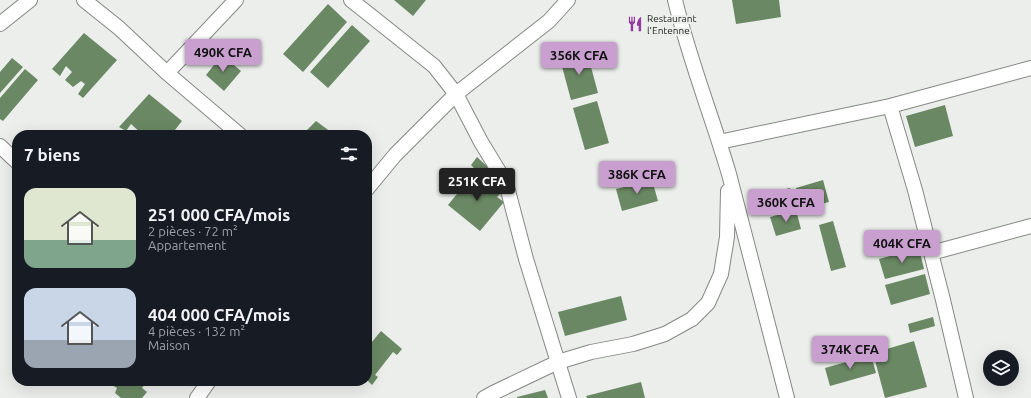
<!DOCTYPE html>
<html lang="fr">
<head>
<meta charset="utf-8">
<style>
	:root { --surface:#171b24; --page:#242831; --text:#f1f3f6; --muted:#9ea1a6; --accent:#c89fcf }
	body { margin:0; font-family:Ubuntu,sans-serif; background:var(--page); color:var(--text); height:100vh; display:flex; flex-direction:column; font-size:15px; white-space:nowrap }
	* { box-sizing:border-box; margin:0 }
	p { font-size:13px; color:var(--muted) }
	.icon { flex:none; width:22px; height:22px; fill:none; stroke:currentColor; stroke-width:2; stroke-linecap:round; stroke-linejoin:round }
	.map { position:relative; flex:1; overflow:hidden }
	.panel { position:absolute; left:12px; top:130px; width:360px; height:256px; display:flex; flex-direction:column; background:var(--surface); border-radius:16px; box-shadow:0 4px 16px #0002 }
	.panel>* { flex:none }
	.controls { position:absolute; left:983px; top:350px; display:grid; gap:8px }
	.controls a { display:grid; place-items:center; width:36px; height:36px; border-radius:50%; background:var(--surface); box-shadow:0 4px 16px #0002; font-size:20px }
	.price { position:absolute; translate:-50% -34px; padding:0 9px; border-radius:4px; background:var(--accent); color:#111; font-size:13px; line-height:26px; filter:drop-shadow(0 1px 2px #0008) }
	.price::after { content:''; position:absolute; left:50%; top:24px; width:12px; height:9px; margin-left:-6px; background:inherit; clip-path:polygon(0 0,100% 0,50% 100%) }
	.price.on { background:#222; color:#fff }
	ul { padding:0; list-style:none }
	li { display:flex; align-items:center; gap:12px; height:100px; padding:0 12px }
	li span { display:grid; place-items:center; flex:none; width:112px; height:80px; border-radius:12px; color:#555 }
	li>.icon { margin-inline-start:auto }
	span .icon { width:48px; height:48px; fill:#fffc; stroke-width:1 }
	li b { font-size:17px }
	h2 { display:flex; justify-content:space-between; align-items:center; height:48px; padding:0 12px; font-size:17px }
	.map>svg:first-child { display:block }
	.building { fill:#6a8863 }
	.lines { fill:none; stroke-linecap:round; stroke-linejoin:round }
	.minor-casing { stroke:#858885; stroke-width:16 }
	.minor { stroke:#fff; stroke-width:14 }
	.labels { text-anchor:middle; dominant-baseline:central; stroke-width:4; stroke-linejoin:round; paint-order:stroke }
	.poi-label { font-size:10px; fill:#1c1d1c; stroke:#ebeeeb; text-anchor:start }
</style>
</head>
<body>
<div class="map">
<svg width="1031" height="398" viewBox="0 0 1031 398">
	<rect width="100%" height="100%" fill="#ebeeeb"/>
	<path class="building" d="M 394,0 L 426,0 L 413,16 Z
		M 732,0 L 779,0 L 781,17 L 736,24 Z
		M 328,4 L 347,22 L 303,72 L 283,54 Z
		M 352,25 L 370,41 L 328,88 L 310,72 Z
		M 84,33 L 117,60 L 83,98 L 78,94 L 85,84 L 81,81 L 73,87 L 65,80 L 72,72 L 66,66 L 60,76 L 52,69 Z
		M 587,52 L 598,93 L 571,100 L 560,59 Z
		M 222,55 L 241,71 L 224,91 L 206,75 Z
		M 12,58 L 23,67 L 0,93 L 0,72 Z
		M 25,69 L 38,80 L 3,121 L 0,119 L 0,98 Z
		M 149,94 L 182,121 L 171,135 L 143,135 L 131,124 L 126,131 L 119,127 Z
		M 597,101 L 609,143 L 585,150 L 573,108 Z
		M 945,105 L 953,136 L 915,147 L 906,116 Z
		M 316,121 L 335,135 L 302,135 Z
		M 477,157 L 492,171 L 485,179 L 471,165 Z
		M 474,173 L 500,194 L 497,197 L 504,202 L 480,231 L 448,205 Z
		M 652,180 L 658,201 L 622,211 L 616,189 Z
		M 823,180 L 829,202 L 802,209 L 796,188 Z
		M 790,188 L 796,208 L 771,215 L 765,194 Z
		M 796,210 L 801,229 L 776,236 L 770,217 Z
		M 833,221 L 846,267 L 831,271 L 819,225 Z
		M 919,248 L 924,269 L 885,279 L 879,259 Z
		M 925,274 L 930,294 L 891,305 L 885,285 Z
		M 621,296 L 627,320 L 565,336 L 558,312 Z
		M 933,317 L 935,326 L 910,333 L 908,324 Z
		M 381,331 L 402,349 L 397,355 L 393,352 L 375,375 L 378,377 L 372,385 L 367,380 L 367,348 Z
		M 914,341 L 927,387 L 885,398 L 873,353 Z
		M 871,355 L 876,373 L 830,386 L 825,368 Z
		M 113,381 L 147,381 L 142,388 L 147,392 L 142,398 L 121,398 L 115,393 L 117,388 L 110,384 Z
		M 641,382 L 645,398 L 587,398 L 586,396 Z
		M 545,390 L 548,398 L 517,398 L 517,397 Z"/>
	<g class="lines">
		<defs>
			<path id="minor" d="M 84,0 L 119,28 L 167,73 L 240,135
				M 351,0 L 434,66 L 456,94 L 481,142 L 506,183 L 526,259 L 569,398
				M 675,0 C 689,59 712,116 729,174 L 787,398
				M 0,24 L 30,0
				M 167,73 L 236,0
				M 890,106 L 915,190 L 943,300 L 966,398
				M 719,142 L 890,106 L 1031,68
				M 0,146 L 17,162
				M 367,189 L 395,155 L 456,94 L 549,21 L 568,0
				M 931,253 L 1031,226
				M 197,398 L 209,381
				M 484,398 L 493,393 L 558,362 L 591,352 L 633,344 L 665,334 L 692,319 L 708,303 L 721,274 L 727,237 L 728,191"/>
		</defs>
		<use href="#minor" class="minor-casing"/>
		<use href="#minor" class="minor"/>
	</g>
	<defs>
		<symbol id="restaurant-bare" viewBox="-9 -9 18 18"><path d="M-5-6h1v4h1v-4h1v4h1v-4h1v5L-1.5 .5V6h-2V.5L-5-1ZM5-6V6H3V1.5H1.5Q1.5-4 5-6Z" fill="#9738a0" stroke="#ebeeeb" stroke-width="2.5" paint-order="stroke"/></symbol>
	</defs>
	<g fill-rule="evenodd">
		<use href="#restaurant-bare" x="624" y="13" width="22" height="22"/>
	</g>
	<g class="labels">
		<g class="poi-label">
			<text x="647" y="18">Restaurant<tspan x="647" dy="12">l'Entenne</tspan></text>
		</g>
	</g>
</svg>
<div class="controls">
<a><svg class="icon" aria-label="layers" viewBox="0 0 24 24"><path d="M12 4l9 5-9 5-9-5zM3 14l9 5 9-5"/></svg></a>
</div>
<b class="price" style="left:223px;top:73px">490K CFA</b>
<b class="price" style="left:579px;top:76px">356K CFA</b>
<b class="price" style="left:637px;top:195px">386K CFA</b>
<b class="price on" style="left:477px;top:202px">251K CFA</b>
<b class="price" style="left:786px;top:223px">360K CFA</b>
<b class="price" style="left:902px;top:264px">404K CFA</b>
<b class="price" style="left:850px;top:370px">374K CFA</b>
<section class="panel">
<h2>7 biens<svg class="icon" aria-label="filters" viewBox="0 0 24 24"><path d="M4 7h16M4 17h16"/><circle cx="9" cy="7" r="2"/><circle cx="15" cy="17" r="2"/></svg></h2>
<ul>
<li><span style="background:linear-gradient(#dfe7d0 65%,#7fa58c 0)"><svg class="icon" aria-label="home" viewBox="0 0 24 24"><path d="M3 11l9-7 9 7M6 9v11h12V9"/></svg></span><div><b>251 000 CFA/mois</b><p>2 pièces · 72 m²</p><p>Appartement</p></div></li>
<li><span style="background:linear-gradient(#c9d6e8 65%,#9aa5b1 0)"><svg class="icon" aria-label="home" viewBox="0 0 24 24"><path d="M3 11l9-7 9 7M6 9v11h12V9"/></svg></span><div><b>404 000 CFA/mois</b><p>4 pièces · 132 m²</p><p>Maison</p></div></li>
</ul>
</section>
</div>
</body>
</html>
